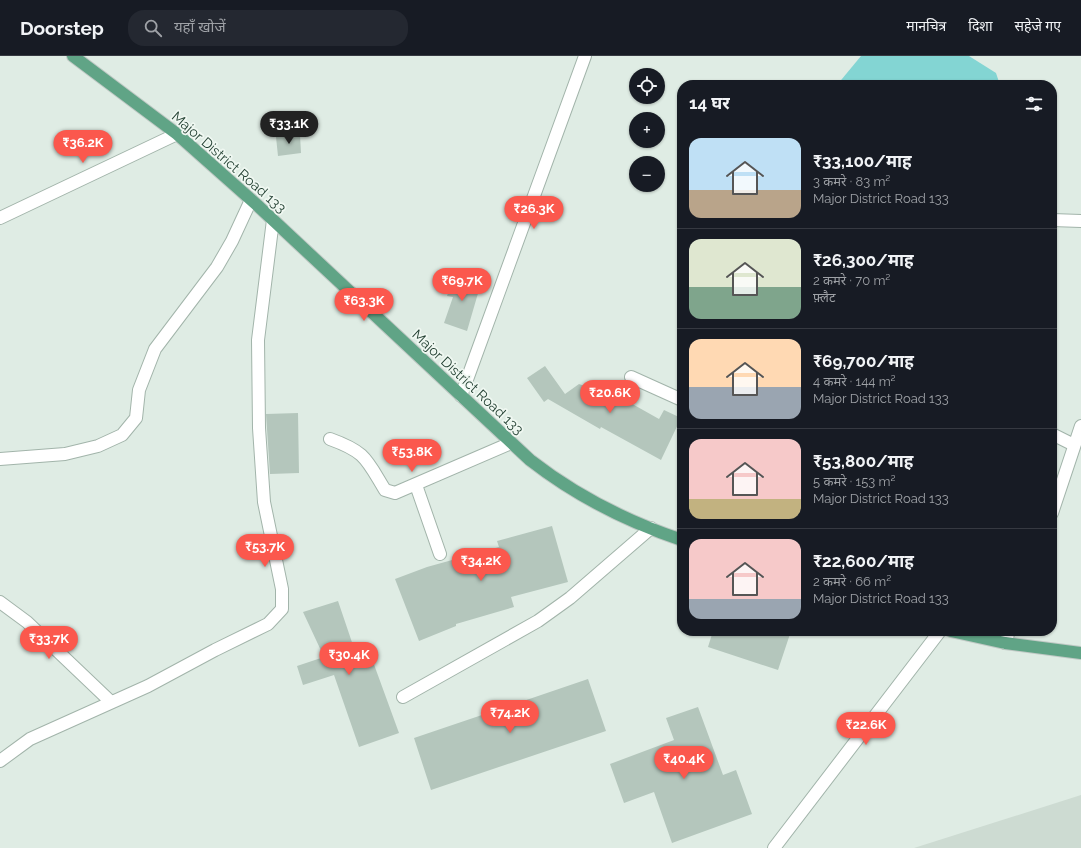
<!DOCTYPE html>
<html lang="hi">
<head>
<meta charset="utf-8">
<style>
	:root { --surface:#171b24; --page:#242831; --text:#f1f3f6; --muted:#9ea1a6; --line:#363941; --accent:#fb584d }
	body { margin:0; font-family:Raleway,"Noto Sans Devanagari",sans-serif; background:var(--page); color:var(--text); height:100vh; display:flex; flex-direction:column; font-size:15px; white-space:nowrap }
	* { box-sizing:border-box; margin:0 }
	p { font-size:13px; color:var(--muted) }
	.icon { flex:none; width:22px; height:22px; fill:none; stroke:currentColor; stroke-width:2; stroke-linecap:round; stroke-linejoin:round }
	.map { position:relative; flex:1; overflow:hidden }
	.details { position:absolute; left:677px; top:24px; width:380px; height:556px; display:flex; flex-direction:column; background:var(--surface); border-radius:16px; box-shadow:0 1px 3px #0004 }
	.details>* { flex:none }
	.tools { position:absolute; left:629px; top:12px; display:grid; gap:8px }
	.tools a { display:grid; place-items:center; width:36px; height:36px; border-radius:50%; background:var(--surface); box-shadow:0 1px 3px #0004; font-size:20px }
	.price { position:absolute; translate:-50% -34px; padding:0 9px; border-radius:14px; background:var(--accent); color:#fff; font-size:13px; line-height:26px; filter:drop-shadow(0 1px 2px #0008) }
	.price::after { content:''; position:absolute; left:50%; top:24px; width:12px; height:9px; margin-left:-6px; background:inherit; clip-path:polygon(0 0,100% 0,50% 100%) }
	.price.active { background:#222; color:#fff }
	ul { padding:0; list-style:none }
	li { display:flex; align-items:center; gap:12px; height:100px; padding:0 12px }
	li+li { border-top:1px solid var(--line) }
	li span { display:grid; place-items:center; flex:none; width:112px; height:80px; border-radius:12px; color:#555 }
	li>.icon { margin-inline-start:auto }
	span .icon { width:48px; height:48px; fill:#fffc; stroke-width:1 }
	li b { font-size:17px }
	h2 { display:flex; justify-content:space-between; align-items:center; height:48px; padding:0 12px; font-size:17px }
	header { display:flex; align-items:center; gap:24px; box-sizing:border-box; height:56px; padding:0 20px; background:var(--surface); border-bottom:1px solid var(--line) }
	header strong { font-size:19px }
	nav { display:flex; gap:22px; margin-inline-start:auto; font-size:14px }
	.search { width:280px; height:36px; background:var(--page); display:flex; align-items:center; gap:10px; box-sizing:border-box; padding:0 14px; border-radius:16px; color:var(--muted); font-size:15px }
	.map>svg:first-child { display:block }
	.built { fill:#cddbd2 }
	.water { fill:#83d5d3 }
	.building { fill:#b4c6bc }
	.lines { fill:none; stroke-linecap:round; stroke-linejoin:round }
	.minor-casing { stroke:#a2b4aa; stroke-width:14 }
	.major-casing { stroke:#c0c9c5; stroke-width:14 }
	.minor { stroke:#fff; stroke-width:12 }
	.major { stroke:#60a486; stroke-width:12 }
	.labels { text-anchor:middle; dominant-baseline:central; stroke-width:3.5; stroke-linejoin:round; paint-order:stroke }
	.street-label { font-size:14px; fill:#1f3d2f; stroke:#f0f8f2 }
</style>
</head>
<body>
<header>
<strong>Doorstep</strong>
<div class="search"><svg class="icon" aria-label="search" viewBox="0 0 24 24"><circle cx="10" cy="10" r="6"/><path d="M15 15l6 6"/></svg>यहाँ खोजें</div>
<nav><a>मानचित्र</a><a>दिशा</a><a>सहेजे गए</a></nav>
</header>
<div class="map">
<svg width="1081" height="792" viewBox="0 0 1081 792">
	<rect width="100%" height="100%" fill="#dfece4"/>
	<path class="built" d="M 1081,739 L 1081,792 L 914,792 Z"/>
	<path class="water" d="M 861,0 L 969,0 L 996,17 L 1000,29 L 837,29 Z"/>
	<path class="building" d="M 300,79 L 301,97 L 278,100 L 276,81 Z
		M 454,219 L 481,227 L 467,275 L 444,267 L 453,241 L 447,240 Z
		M 545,310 L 565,338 L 579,328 L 627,345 L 659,363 L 664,354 L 681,362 L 661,404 L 601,371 L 600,373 L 548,343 L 544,346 L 527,322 Z
		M 298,357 L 299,417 L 270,418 L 266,358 Z
		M 552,470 L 568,526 L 511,541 L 514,551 L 456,568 L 456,570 L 419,585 L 395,523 L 427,511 L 499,491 L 497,485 Z
		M 338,545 L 359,607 L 372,603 L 399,677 L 359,691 L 334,619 L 303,629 L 297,610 L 324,601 L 303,556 Z
		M 713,575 L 791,575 L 778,614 L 708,591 Z
		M 588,623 L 606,675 L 431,734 L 414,682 Z
		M 698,651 L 723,719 L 736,714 L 752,758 L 672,787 L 654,736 L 624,747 L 610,708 L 674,684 L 666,662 Z"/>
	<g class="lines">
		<defs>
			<path id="minor" d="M 0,162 L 177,78
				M 1052,164 L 1081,165
				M 631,321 L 682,344
				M 461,340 L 585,0
				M 1052,378 L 1074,389
				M 330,383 C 366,396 366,403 385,434 L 395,437 L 511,387
				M 0,403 L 65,398 L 98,390 L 122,379 L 136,362 L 139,334 L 155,293 L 217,211 L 232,185 L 251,144
				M 416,429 L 440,498
				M 1052,457 L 1081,370
				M 0,546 L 27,566 L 111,646
				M 1005,587 L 1009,575
				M 403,641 L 538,565 L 570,542 L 651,472
				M 0,705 L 30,683 L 148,630 L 215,594 L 268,568 L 282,553 L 282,533 L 264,446 L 259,372 L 258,284 L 273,164
				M 774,792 L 940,575"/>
			<path id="major" d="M 73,0 L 177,78 L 257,149 L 530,404 C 575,439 628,466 682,484
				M 951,575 L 1005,587 L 1081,597"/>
		</defs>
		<use href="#minor" class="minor-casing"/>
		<use href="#major" class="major-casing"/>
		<use href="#minor" class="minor"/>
		<use href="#major" class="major"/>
	</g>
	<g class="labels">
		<g class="street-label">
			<text transform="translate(229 106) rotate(41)">Major District Road 133</text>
			<text transform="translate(468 326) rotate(43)">Major District Road 133</text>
		</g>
	</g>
</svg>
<div class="tools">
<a><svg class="icon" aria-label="locate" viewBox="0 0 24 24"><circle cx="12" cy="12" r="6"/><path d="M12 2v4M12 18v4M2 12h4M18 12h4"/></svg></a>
<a>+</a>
<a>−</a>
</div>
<b class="price active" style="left:289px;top:89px">₹33.1K</b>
<b class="price" style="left:83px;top:108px">₹36.2K</b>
<b class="price" style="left:534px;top:174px">₹26.3K</b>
<b class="price" style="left:462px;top:246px">₹69.7K</b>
<b class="price" style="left:364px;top:266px">₹63.3K</b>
<b class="price" style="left:610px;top:358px">₹20.6K</b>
<b class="price" style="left:412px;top:417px">₹53.8K</b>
<b class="price" style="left:265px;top:512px">₹53.7K</b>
<b class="price" style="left:481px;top:526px">₹34.2K</b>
<b class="price" style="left:49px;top:604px">₹33.7K</b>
<b class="price" style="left:349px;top:620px">₹30.4K</b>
<b class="price" style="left:510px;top:678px">₹74.2K</b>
<b class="price" style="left:866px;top:690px">₹22.6K</b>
<b class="price" style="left:684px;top:724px">₹40.4K</b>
<section class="details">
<h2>14 घर<svg class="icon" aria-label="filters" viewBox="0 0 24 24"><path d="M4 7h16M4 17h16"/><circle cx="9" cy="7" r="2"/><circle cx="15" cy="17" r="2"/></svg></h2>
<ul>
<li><span style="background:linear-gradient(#bfe0f5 65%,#b9a48a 0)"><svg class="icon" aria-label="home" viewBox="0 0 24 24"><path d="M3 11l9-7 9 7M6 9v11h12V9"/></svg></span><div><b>₹33,100/माह</b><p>3 कमरे · 83 m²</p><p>Major District Road 133</p></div></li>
<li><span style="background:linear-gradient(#dfe7d0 60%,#7fa58c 0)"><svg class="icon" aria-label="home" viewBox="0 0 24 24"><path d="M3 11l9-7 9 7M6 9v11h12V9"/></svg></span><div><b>₹26,300/माह</b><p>2 कमरे · 70 m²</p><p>फ़्लैट</p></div></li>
<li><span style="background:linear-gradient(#ffd9b3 60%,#9aa5b1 0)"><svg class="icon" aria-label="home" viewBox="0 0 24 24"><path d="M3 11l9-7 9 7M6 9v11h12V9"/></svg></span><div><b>₹69,700/माह</b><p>4 कमरे · 144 m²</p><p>Major District Road 133</p></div></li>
<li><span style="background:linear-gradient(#f6c9c9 75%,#c2b280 0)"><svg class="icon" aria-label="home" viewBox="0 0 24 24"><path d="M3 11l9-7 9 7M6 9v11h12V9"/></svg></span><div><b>₹53,800/माह</b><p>5 कमरे · 153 m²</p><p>Major District Road 133</p></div></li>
<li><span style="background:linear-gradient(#f6c9c9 75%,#9aa5b1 0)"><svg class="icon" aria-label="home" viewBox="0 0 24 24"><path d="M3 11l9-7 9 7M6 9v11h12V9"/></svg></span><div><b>₹22,600/माह</b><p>2 कमरे · 66 m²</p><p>Major District Road 133</p></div></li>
</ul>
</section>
</div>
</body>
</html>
